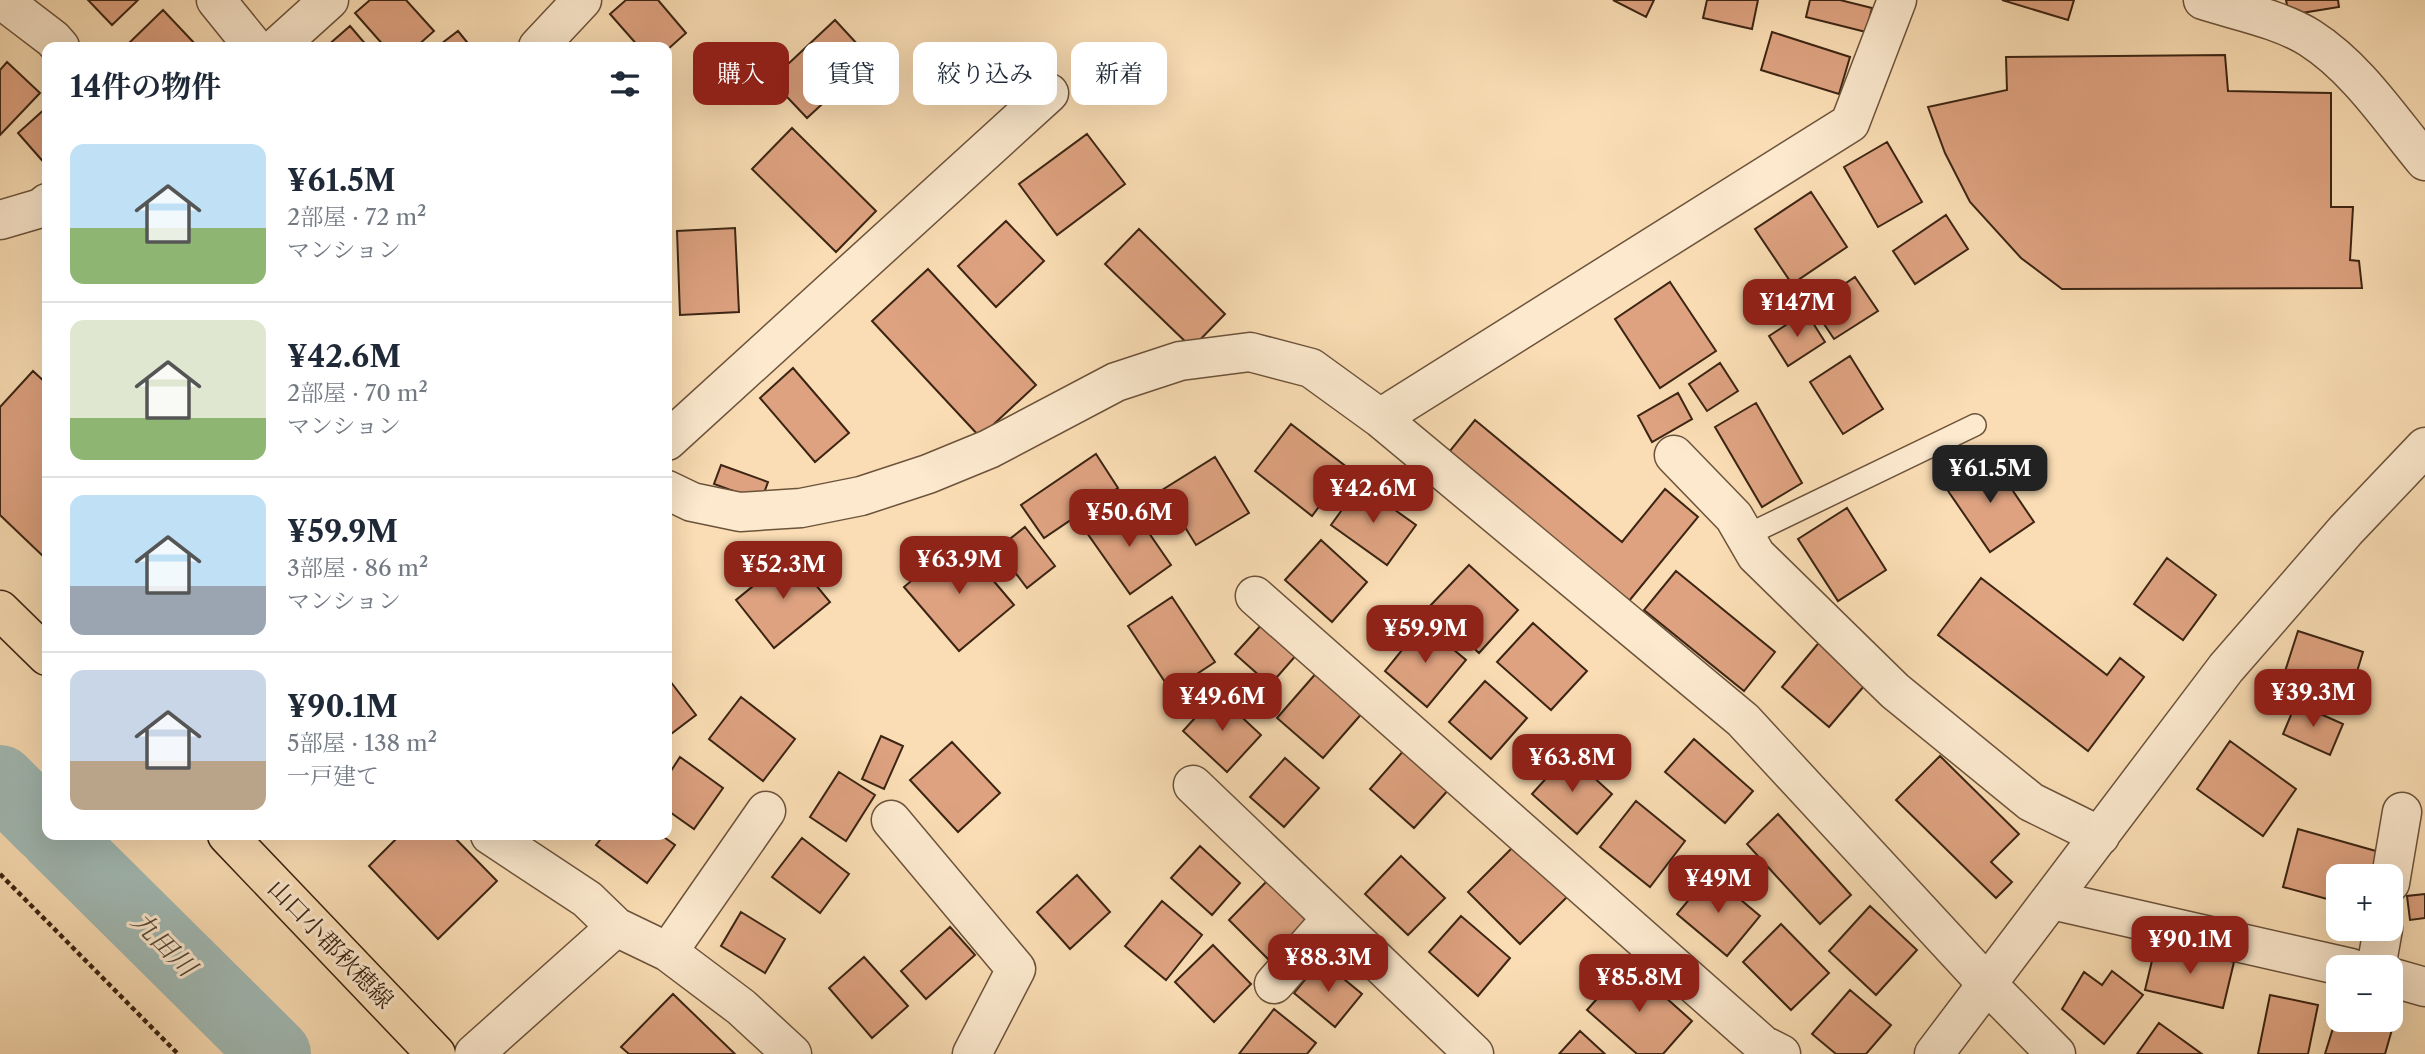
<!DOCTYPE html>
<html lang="ja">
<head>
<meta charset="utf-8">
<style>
	:root { --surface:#fff; --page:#f6f6f7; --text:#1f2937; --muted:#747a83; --line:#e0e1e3; --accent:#8f2418 }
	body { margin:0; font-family:"Libre Caslon Text","Noto Serif JP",serif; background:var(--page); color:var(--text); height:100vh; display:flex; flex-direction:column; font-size:26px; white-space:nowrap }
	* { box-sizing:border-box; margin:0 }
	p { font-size:23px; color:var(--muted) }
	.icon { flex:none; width:38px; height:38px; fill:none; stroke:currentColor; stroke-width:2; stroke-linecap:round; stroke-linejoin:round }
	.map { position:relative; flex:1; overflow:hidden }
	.drawer { position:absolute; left:42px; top:42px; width:630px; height:798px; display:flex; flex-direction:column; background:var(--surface); border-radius:14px; box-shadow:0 7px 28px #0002 }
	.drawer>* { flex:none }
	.hud { position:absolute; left:693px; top:42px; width:665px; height:63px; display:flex; gap:14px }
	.buttons { position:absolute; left:2326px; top:864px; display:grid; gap:14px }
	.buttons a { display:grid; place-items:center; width:77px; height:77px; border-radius:14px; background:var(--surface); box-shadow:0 7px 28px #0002; font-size:35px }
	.price { position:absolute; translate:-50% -60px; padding:0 16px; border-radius:14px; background:var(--accent); color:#fff; font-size:23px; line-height:46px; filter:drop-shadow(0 2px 4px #0008) }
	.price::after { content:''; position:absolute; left:50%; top:42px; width:21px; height:16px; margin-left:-10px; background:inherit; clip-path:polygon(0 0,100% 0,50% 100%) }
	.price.on { background:#222; color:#fff }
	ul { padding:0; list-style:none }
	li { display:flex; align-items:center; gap:21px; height:175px; padding:0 28px }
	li+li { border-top:2px solid var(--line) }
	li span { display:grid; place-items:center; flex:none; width:196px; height:140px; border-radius:14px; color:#555 }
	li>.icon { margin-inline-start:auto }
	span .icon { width:84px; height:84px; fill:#fffc; stroke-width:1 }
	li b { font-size:30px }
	h2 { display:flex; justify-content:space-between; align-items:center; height:84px; padding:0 28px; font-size:30px }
	.tag { padding:0 24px; border-radius:14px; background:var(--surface); box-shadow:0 7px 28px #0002; font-size:24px; line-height:63px }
	.tag.on { background:var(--accent); color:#fff }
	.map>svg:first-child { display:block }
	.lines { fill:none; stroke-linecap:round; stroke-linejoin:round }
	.river { stroke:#a1bab5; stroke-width:72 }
	.building { fill:#dea280; stroke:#3c2513; stroke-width:2 }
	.service-casing { stroke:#6c533b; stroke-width:24 }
	.minor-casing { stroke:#6c533b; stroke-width:41 }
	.tertiary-casing { stroke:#6c533b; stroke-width:41 }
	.primary-casing { stroke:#3c2513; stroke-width:41 }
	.path { stroke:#3c2513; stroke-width:4.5; stroke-dasharray:5 3.5; stroke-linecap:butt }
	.service { stroke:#fce9ce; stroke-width:21 }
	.minor { stroke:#fce9ce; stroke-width:38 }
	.tertiary { stroke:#fce9ce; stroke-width:38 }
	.primary { stroke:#faddb4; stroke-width:38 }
	.labels { text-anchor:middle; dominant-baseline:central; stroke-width:6; stroke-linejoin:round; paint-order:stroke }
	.street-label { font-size:24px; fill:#3c2513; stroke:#fce9ce }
	.water-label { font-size:26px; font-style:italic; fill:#554a3c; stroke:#fce9ce }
</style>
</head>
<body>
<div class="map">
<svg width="2425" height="1054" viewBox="0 0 2425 1054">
	<rect width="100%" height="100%" fill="#faddb4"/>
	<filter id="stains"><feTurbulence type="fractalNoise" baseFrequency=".00286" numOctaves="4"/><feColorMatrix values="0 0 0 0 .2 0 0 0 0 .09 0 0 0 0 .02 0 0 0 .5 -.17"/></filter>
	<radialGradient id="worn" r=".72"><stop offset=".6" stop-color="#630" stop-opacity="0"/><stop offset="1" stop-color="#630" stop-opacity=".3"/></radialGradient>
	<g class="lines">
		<path class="river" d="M 0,781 L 47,828
			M 54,835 L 275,1054"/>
	</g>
	<path class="building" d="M 88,0 L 138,0 L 112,25 Z
		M 370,0 L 406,0 L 434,31 L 416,47 L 385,47 L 355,13 Z
		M 626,0 L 658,0 L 686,33 L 667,50 L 667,47 L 639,47 L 610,14 Z
		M 1613,0 L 1654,0 L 1646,17 Z
		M 1707,0 L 1758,0 L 1752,29 L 1703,18 Z
		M 1810,0 L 1840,0 L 1872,8 L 1866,32 L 1806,17 Z
		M 2002,0 L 2074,0 L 2068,20 Z
		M 2286,0 L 2338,0 L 2339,7 L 2289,15 Z
		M 163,10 L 198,47 L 125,47 Z
		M 835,20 L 871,59 L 807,118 L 771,80 Z
		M 350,26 L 368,47 L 326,47 Z
		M 458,31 L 471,47 L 437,47 Z
		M 1772,32 L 1850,57 L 1839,94 L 1761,70 Z
		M 2225,55 L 2228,91 L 2331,93 L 2331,207 L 2353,207 L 2350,260 L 2359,261 L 2362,288 L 2062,289 L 2021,258 L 1970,202 L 1945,153 L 1928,107 L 2007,90 L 2006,57 Z
		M 7,62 L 40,93 L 0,135 L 0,70 Z
		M 47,107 L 47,166 L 18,133 Z
		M 792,128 L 876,211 L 836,252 L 752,169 Z
		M 1087,134 L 1125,184 L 1057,235 L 1019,184 Z
		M 1887,142 L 1922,202 L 1878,227 L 1844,167 Z
		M 1811,192 L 1847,247 L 1792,284 L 1755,229 Z
		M 1946,215 L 1968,249 L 1915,284 L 1893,251 Z
		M 1006,221 L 1044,261 L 996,307 L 958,266 Z
		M 735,228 L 739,312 L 680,315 L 677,231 Z
		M 1139,229 L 1225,314 L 1192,348 L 1105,264 Z
		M 928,269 L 1036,385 L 980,437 L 872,321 Z
		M 1855,277 L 1878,311 L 1834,339 L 1812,306 Z
		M 1670,282 L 1716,351 L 1660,388 L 1615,319 Z
		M 1806,312 L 1825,342 L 1788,366 L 1769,336 Z
		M 1850,356 L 1883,409 L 1843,434 L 1810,382 Z
		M 1720,363 L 1738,391 L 1707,411 L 1689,384 Z
		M 793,368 L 849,433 L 815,462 L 760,398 Z
		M 33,371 L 47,384 L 47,560 L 0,515 L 0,407 Z
		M 1678,393 L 1692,419 L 1652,442 L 1638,416 Z
		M 1756,403 L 1802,483 L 1762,507 L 1715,427 Z
		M 1475,420 L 1622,542 L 1665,489 L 1698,517 L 1629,601 L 1449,452 Z
		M 1291,424 L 1348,468 L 1312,516 L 1255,471 Z
		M 1096,454 L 1118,488 L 1044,538 L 1021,505 Z
		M 1215,457 L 1249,513 L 1196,545 L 1162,490 Z
		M 1990,457 L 2034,522 L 1990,552 L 1946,488 Z
		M 721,465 L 768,482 L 761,501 L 714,484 Z
		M 1360,485 L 1416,525 L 1387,565 L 1331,525 Z
		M 1129,504 L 1171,565 L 1130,594 L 1087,533 Z
		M 1847,508 L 1886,570 L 1838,601 L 1798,539 Z
		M 1025,527 L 1055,566 L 1027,588 L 997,549 Z
		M 959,540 L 1014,605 L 959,651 L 904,587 Z
		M 1321,540 L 1367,582 L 1332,622 L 1285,580 Z
		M 791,555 L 830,602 L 774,648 L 736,600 Z
		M 2167,558 L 2216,595 L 2183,640 L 2134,604 Z
		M 1469,565 L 1518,610 L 1479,653 L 1429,607 Z
		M 1676,571 L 1775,652 L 1744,691 L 1644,610 Z
		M 1981,578 L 2107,675 L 2120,658 L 2144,677 L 2088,751 L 1938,635 Z
		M 1172,597 L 1215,662 L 1171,691 L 1128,626 Z
		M 1264,622 L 1298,653 L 1270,685 L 1235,654 Z
		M 1533,623 L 1587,671 L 1551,710 L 1497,662 Z
		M 1423,624 L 1466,660 L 1427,707 L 1385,671 Z
		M 2298,631 L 2363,652 L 2345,711 L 2279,690 Z
		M 1822,639 L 1870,679 L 1829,727 L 1782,687 Z
		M 1318,671 L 1364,711 L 1323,758 L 1277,718 Z
		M 667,677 L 696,715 L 667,737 Z
		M 1485,681 L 1527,718 L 1491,759 L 1449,722 Z
		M 1217,694 L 1261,735 L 1227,772 L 1183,731 Z
		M 741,697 L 795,739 L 763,781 L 709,739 Z
		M 2296,703 L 2343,724 L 2330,755 L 2283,734 Z
		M 881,736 L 903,746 L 884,789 L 862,779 Z
		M 1694,739 L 1753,791 L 1725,823 L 1665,772 Z
		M 2230,741 L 2296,789 L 2263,836 L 2197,789 Z
		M 952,742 L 1000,793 L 958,832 L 910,780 Z
		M 1405,749 L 1450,788 L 1414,828 L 1370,789 Z
		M 1568,754 L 1612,794 L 1577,834 L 1532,794 Z
		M 1940,756 L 2019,834 L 1991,862 L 2012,882 L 1996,898 L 1896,800 Z
		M 680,757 L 723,788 L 694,829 L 667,810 L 667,777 Z
		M 1285,758 L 1319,788 L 1284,827 L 1250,797 Z
		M 839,772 L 875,795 L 846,841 L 810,817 Z
		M 1636,801 L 1685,841 L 1650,887 L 1600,847 Z
		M 1778,814 L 1851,895 L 1820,924 L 1747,844 Z
		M 2298,829 L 2383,853 L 2377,877 L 2338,877 L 2338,902 L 2283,887 Z
		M 400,835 L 452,835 L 497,881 L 438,939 L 369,866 Z
		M 604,835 L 661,835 L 675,845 L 647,883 L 596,845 Z
		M 802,838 L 849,874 L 820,913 L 772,877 Z
		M 1515,845 L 1567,897 L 1520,944 L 1468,892 Z
		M 1200,846 L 1240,883 L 1212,915 L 1171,878 Z
		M 1401,856 L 1445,898 L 1408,935 L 1365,894 Z
		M 1710,874 L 1760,916 L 1727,956 L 1677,914 Z
		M 1077,875 L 1110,912 L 1070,949 L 1037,912 Z
		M 1267,881 L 1308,922 L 1270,961 L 1229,920 Z
		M 2425,894 L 2425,918 L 2410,920 L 2407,896 Z
		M 1162,901 L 1202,935 L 1166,980 L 1125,946 Z
		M 1870,906 L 1917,950 L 1876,995 L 1829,951 Z
		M 741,912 L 785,939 L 765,973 L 721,946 Z
		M 1461,916 L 1510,958 L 1478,996 L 1429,952 Z
		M 1781,924 L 1829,973 L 1791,1010 L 1743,962 Z
		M 950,927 L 975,955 L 926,999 L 901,971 Z
		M 2156,944 L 2234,962 L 2223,1008 L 2145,990 Z
		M 1213,945 L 1251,984 L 1214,1022 L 1175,982 Z
		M 864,957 L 908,1006 L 872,1038 L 829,988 Z
		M 1321,960 L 1362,994 L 1335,1027 L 1294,993 Z
		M 1628,964 L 1692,1021 L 1663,1054 L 1637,1054 L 1587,1010 Z
		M 2112,971 L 2143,995 L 2104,1044 L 2062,1009 L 2084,972 L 2102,985 Z
		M 1850,990 L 1891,1025 L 1866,1054 L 1836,1054 L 1812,1034 Z
		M 673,994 L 735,1054 L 629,1054 L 621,1047 Z
		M 2270,995 L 2318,1005 L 2308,1054 L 2258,1054 Z
		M 1274,1009 L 1316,1043 L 1307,1054 L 1239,1054 Z
		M 2338,1012 L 2338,1020 L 2374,1020 L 2393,1026 L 2385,1054 L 2325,1054 Z
		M 2159,1023 L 2202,1054 L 2137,1054 Z
		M 1580,1031 L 1605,1054 L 1559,1054 Z"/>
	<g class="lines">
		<defs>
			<path id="service" d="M 1745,536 L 1975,425"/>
			<path id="minor" d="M 2,0 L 53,39 L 60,47
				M 216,0 L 254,47
				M 2203,0 C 2237,11 2280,19 2310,38 C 2357,68 2390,119 2425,161
				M 277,47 L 329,0
				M 538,47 L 582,0
				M 0,220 L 41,208 L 47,203
				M 1380,418 L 1850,123 L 1897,0
				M 667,441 L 1049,93
				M 1674,455 L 1734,517 L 1756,555 L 1895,691 L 2031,802 L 2100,836
				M 667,490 L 692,502 L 740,512 L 801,508 L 861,496 L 928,474 L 989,449 L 1116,382 L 1180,361 L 1250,352 L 1311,368 L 1380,418 L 1743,720 L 1988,985 L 2056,1054
				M 1255,596 L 1763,1045 L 1781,1054
				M 1193,785 L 1474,1054
				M 891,820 L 1016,969 L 972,1054
				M 490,835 L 587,899 L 616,927
				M 2390,883 L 2402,812
				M 2052,900 L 2351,968
				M 668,952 L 766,811
				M 2376,968 L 2383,929
				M 2390,977 L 2425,987
				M 1274,984 L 1332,918
				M 474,1054 L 616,927 L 668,952 L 741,1007 L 792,1054"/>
			<path id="tertiary" d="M 1934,1054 L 2226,668 L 2346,530 L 2425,447"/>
			<path id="primary" d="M 0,610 L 47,656
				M 227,835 L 436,1054"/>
		</defs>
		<use href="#service" class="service-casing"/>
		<use href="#minor" class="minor-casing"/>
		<use href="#tertiary" class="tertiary-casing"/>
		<use href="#primary" class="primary-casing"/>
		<path class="path" d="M 0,874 L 178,1054"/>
		<use href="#service" class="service"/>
		<use href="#minor" class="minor"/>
		<use href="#tertiary" class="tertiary"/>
		<use href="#primary" class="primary"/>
	</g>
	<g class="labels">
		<g class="street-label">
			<text transform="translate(331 944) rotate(46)">山口小郡秋穂線</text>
		</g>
		<g class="water-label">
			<text transform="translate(164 944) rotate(45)">九田川</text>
		</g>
	</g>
	<rect width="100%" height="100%" filter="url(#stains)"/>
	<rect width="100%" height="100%" fill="url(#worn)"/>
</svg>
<div class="buttons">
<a>+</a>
<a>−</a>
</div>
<b class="price" style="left:1797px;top:339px">¥147M</b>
<b class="price on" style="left:1990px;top:505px">¥61.5M</b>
<b class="price" style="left:1373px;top:525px">¥42.6M</b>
<b class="price" style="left:1129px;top:549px">¥50.6M</b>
<b class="price" style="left:959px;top:596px">¥63.9M</b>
<b class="price" style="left:783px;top:601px">¥52.3M</b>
<b class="price" style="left:1425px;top:665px">¥59.9M</b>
<b class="price" style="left:2313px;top:729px">¥39.3M</b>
<b class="price" style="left:1222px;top:733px">¥49.6M</b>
<b class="price" style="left:1572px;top:794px">¥63.8M</b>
<b class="price" style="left:1718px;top:915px">¥49M</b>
<b class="price" style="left:2190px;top:976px">¥90.1M</b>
<b class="price" style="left:1328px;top:994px">¥88.3M</b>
<b class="price" style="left:1639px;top:1014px">¥85.8M</b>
<div class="hud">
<a class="tag on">購入</a>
<a class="tag">賃貸</a>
<a class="tag">絞り込み</a>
<a class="tag">新着</a>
</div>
<section class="drawer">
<h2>14件の物件<svg class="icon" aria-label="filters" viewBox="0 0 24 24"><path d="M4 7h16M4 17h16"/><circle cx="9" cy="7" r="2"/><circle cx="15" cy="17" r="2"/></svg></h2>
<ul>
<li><span style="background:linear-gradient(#bfe0f5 60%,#8fb573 0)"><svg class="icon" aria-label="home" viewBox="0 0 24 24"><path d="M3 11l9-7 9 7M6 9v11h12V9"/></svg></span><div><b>¥61.5M</b><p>2部屋 · 72 m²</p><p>マンション</p></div></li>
<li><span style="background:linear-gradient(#dfe7d0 70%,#8fb573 0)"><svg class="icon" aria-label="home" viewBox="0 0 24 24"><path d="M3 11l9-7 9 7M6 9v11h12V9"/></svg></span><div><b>¥42.6M</b><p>2部屋 · 70 m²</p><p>マンション</p></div></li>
<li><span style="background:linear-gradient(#bfe0f5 65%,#9aa5b1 0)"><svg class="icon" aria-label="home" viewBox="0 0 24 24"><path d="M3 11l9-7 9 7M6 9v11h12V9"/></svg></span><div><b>¥59.9M</b><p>3部屋 · 86 m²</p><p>マンション</p></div></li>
<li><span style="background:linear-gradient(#c9d6e8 65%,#b9a48a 0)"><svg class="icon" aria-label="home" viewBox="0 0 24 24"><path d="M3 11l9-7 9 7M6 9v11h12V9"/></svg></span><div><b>¥90.1M</b><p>5部屋 · 138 m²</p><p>一戸建て</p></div></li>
</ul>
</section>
</div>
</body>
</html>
